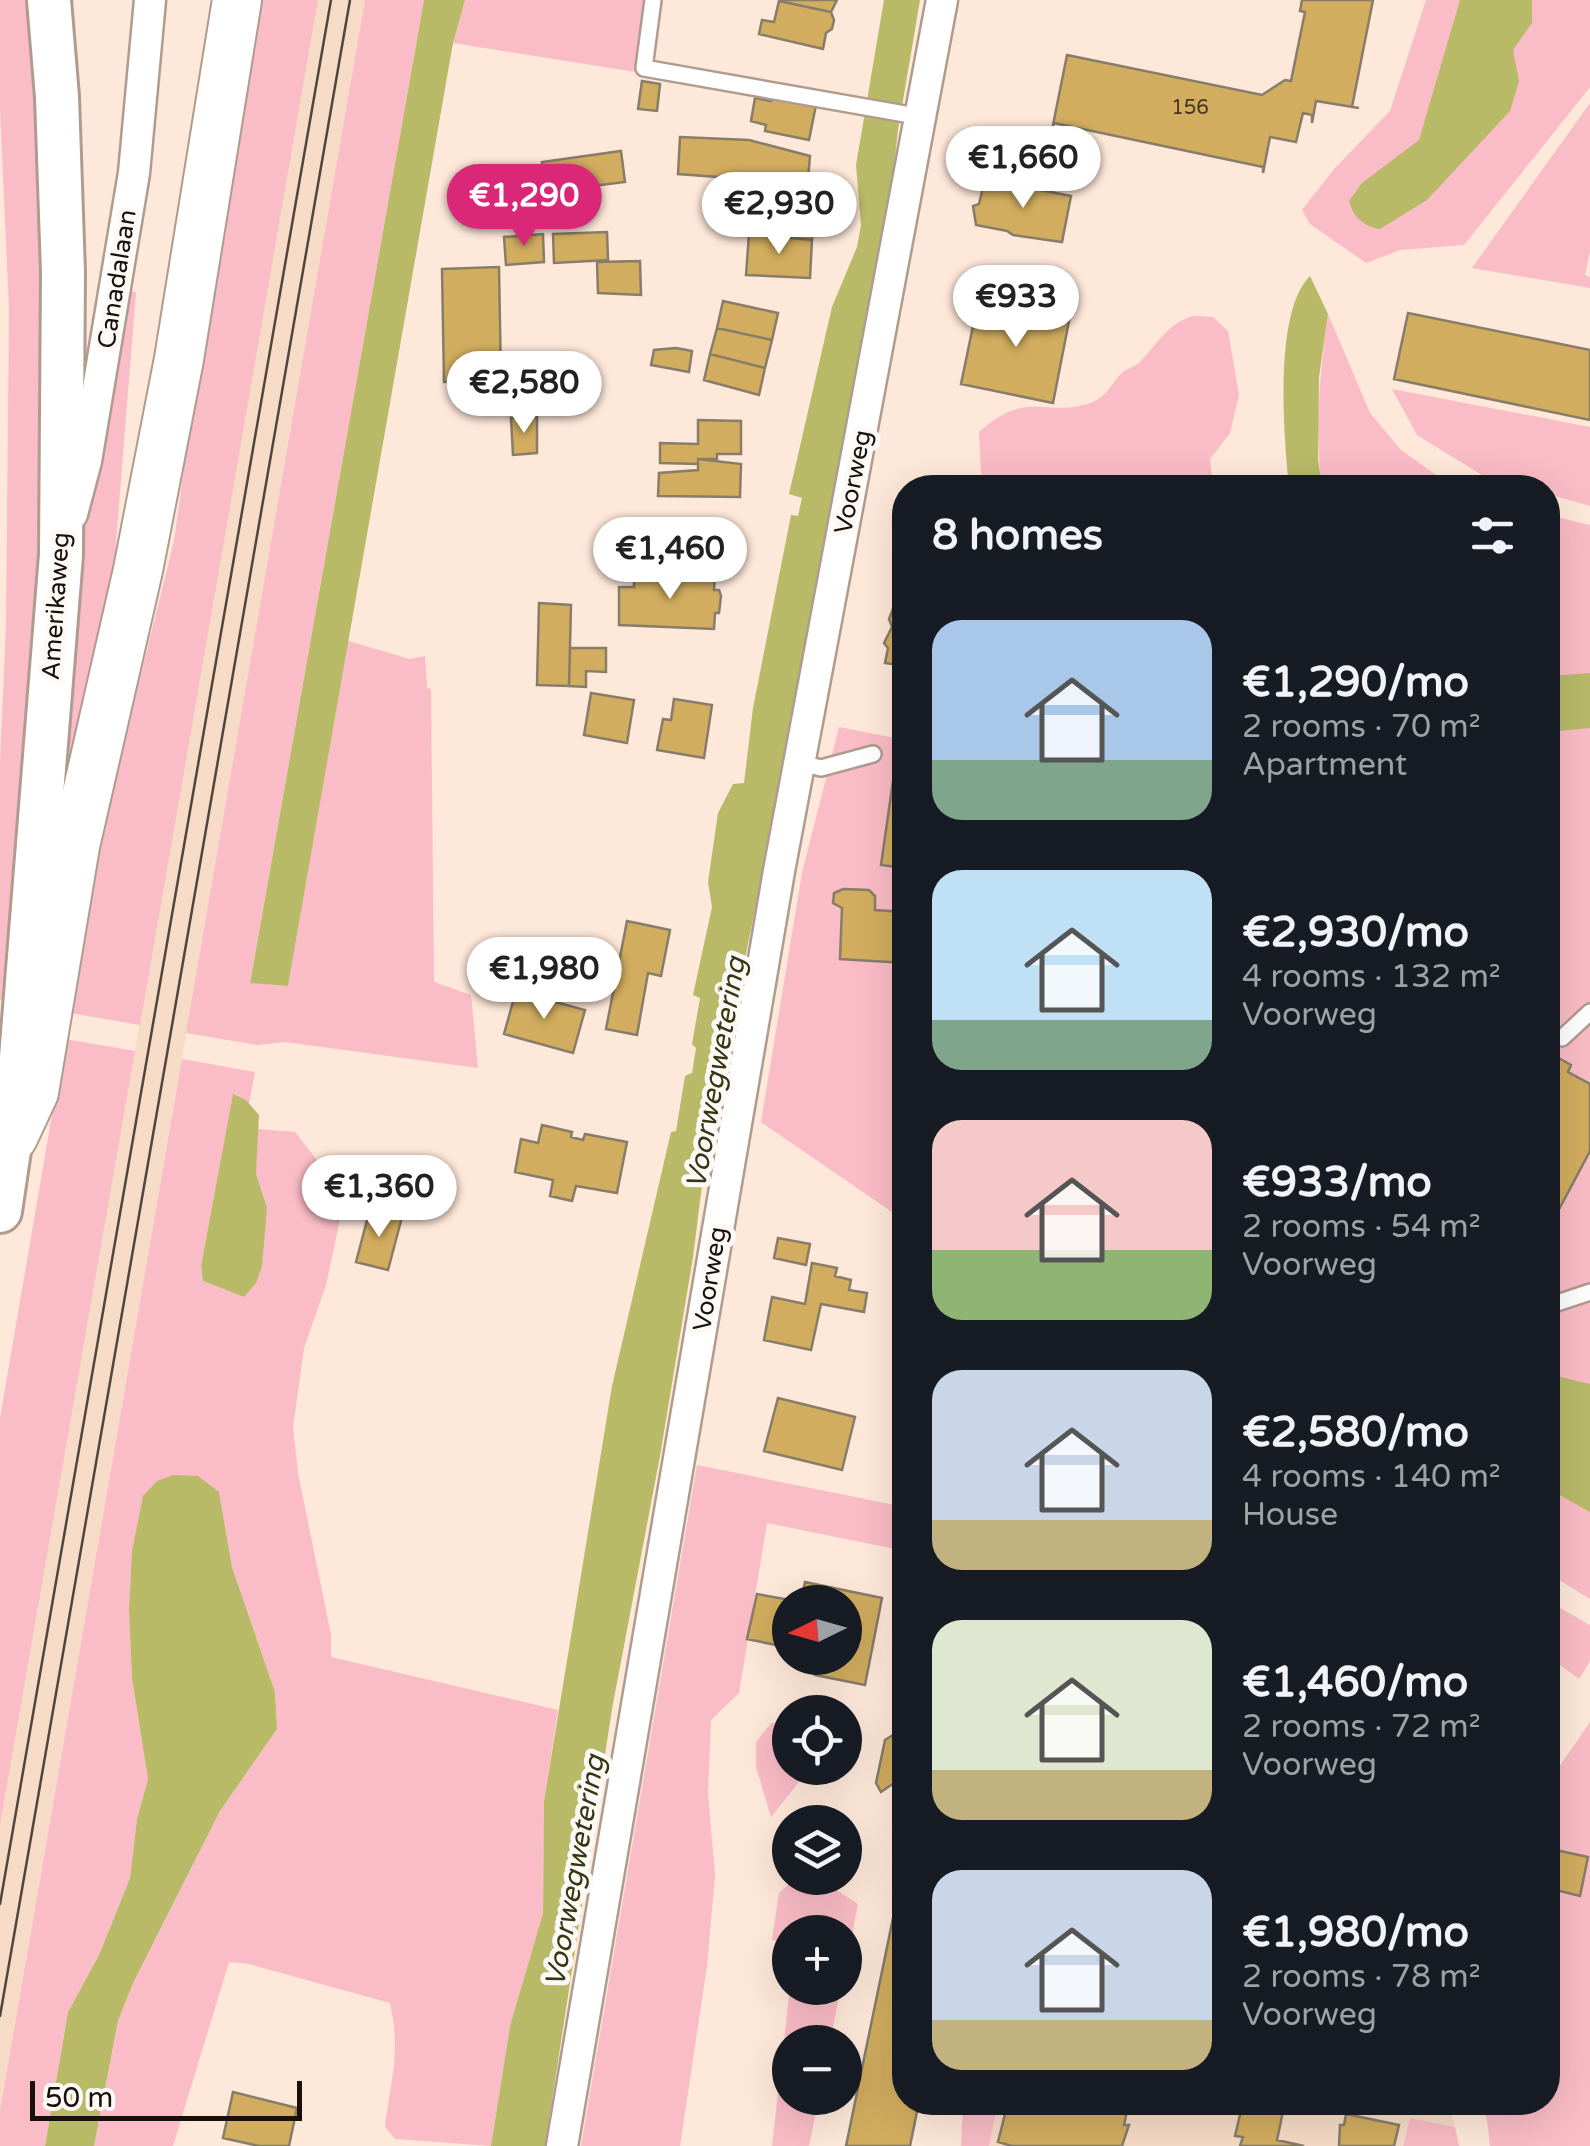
<!DOCTYPE html>
<html lang="en">
<head>
<meta charset="utf-8">
<style>
	:root { --surface:#171b24; --page:#242831; --text:#f1f3f6; --muted:#9ea1a6; --accent:#db2777 }
	body { margin:0; font-family:"Varela Round",sans-serif; background:var(--page); color:var(--text); height:100vh; display:flex; flex-direction:column; font-size:38px; white-space:nowrap }
	* { box-sizing:border-box; margin:0 }
	p { font-size:32px; color:var(--muted) }
	.icon { flex:none; width:55px; height:55px; fill:none; stroke:currentColor; stroke-width:2; stroke-linecap:round; stroke-linejoin:round }
	.map { position:relative; flex:1; overflow:hidden }
	.sheet { position:absolute; left:892px; top:475px; width:668px; height:1640px; display:flex; flex-direction:column; background:var(--surface); border-radius:40px; box-shadow:0 10px 40px #0002 }
	.sheet>* { flex:none }
	.needle { width:65px; rotate:265deg }
	.fabs { position:absolute; left:772px; top:1585px; display:grid; gap:20px }
	.fabs a { display:grid; place-items:center; width:90px; height:90px; border-radius:50%; background:var(--surface); box-shadow:0 10px 40px #0002; font-size:50px }
	.scale { position:absolute; left:30px; bottom:25px; width:272px; box-sizing:border-box; padding-left:10px; border:5px solid #17100b; border-top:0; font-size:28px; line-height:35px; white-space:nowrap; color:#17100b; -webkit-text-stroke:8px #fdf9f6; paint-order:stroke }
	.price { position:absolute; translate:-50% -85px; padding:0 22px; border-radius:35px; background:#fff; color:#222; font-size:32px; line-height:65px; filter:drop-shadow(0 2px 5px #0008) }
	.price::after { content:''; position:absolute; left:50%; top:60px; width:30px; height:22px; margin-left:-15px; background:inherit; clip-path:polygon(0 0,100% 0,50% 100%) }
	.price.current { background:var(--accent); color:#fff }
	ul { padding:0; list-style:none }
	li { display:flex; align-items:center; gap:30px; height:250px; padding:0 40px }
	li span { display:grid; place-items:center; flex:none; width:280px; height:200px; border-radius:30px; color:#555 }
	li>.icon { margin-inline-start:auto }
	span .icon { width:120px; height:120px; fill:#fffc; stroke-width:1 }
	li b { font-size:42px }
	h2 { display:flex; justify-content:space-between; align-items:center; height:120px; padding:0 40px; font-size:42px }
	.map>svg:first-child { display:block }
	.built { fill:#f6dbc6 }
	.green { fill:#fabcc6 }
	.water { fill:#b8ba68 }
	.building { fill:#d2ad5f; stroke:#877d69; stroke-width:2.5 }
	.lines { fill:none; stroke-linecap:round; stroke-linejoin:round }
	.service-casing { stroke:#b09c8e; stroke-width:20 }
	.minor-casing { stroke:#b09c8e; stroke-width:35 }
	.secondary-casing { stroke:#b09c8e; stroke-width:48 }
	.primary-casing { stroke:#b09c8e; stroke-width:52 }
	.service { stroke:#fff; stroke-width:15 }
	.minor { stroke:#fff; stroke-width:30 }
	.secondary { stroke:#fff; stroke-width:42 }
	.primary { stroke:#fff; stroke-width:48 }
	.tram { stroke:#50463e; stroke-width:2.5 }
	.labels { text-anchor:middle; dominant-baseline:central; stroke-width:10; stroke-linejoin:round; paint-order:stroke }
	.number-label { font-size:20px; fill:#463720 }
	.street-label { font-size:25px; fill:#17100b; stroke:#fdf9f6 }
	.water-label { font-size:28px; font-style:italic; fill:#353612; stroke:#fdf9f6 }
</style>
</head>
<body>
<div class="map">
<svg width="1590" height="2146" viewBox="0 0 1590 2146">
	<rect width="100%" height="100%" fill="#fee8d9"/>
	<path class="built" d="M 318,0 L 365,0 L 0,2111 L 0,1825 Z
		M 998,2102 L 1448,2103 L 1455,2127 L 1410,2118 L 1402,2146 L 989,2146 Z"/>
	<path class="green" d="M 0,0 L 34,0 L 49,478 L 15,1003 L 0,1000 L 0,762 L 6,627 L 9,308 L 0,109 Z
		M 249,0 L 318,0 L 140,1025 L 70,1013 L 89,883 L 174,541 Z
		M 365,0 L 424,0 L 250,982 L 288,986 L 348,641 L 410,659 L 425,656 L 427,688 L 431,689 L 434,982 L 471,995 L 478,1068 L 285,1042 L 258,1045 L 186,1033 Z
		M 465,0 L 651,0 L 636,72 L 453,43 Z
		M 1426,0 L 1590,0 L 1590,87 L 1464,245 L 1400,250 L 1366,263 L 1310,224 L 1302,210 L 1335,168 L 1390,111 Z
		M 1590,103 L 1590,251 L 1585,275 L 1590,277 L 1590,288 L 1472,268 Z
		M 126,292 L 136,292 L 110,617 L 44,901 L 68,612 Z
		M 1328,314 L 1370,413 L 1401,450 L 1446,482 L 1461,487 L 1322,488 C 1314,430 1320,372 1328,314 Z
		M 1193,316 L 1213,317 L 1228,331 L 1239,395 L 1230,433 L 1210,459 L 1213,487 L 994,487 L 981,473 L 979,432 C 1030,386 1048,421 1095,401 C 1108,395 1112,382 1122,373 C 1128,367 1136,367 1141,361 C 1158,343 1168,323 1193,316 Z
		M 1392,389 L 1590,427 L 1590,506 L 1548,494 L 1548,488 L 1522,487 L 1485,477 L 1417,435 Z
		M 1548,515 L 1590,525 L 1590,1599 L 1548,1573 Z
		M 839,727 L 905,740 L 905,1221 L 761,1122 L 802,873 Z
		M 65,1039 L 135,1051 L 0,1825 L 0,1418 Z
		M 182,1059 L 255,1072 L 249,1104 L 233,1095 L 201,1266 L 203,1281 L 244,1297 L 267,1207 L 256,1174 L 258,1129 L 295,1132 L 345,1196 L 326,1285 L 304,1348 L 293,1427 L 298,1473 L 331,1635 L 331,1657 L 558,1710 L 544,1801 L 543,1913 L 510,2026 L 491,2146 L 395,2139 L 385,2127 C 391,2077 401,2054 390,2003 L 249,1964 L 229,1962 L 173,2146 L 94,2146 L 118,2021 L 133,1983 L 220,1811 L 277,1729 L 275,1692 L 232,1567 L 219,1492 L 129,1611 L 132,1678 L 148,1779 L 137,1819 L 130,1878 L 99,1955 L 68,2012 L 45,2146 L 0,2146 L 0,2111 Z
		M 697,1465 L 905,1507 L 905,1551 L 767,1523 L 739,1693 L 711,1720 L 708,1793 L 715,1875 L 707,1966 L 680,2146 L 581,2146 Z
		M 1548,1601 L 1590,1625 L 1590,1661 L 1579,1679 L 1548,1656 Z
		M 790,1722 L 790,1768 L 810,1768 L 771,1817 L 756,1767 L 756,1742 L 771,1723 Z
		M 1590,1722 L 1590,2146 L 1490,2146 L 1487,2120 L 1481,2103 L 1548,2102 L 1548,1783 Z
		M 796,1878 L 818,1878 L 858,1904 L 845,1970 L 845,1932 L 790,1932 L 790,1944 L 772,1940 L 779,1893 Z
		M 790,1988 L 841,1988 L 830,2042 L 790,2042 L 790,2098 L 819,2098 L 809,2146 L 772,2146 Z
		M 963,2103 L 998,2103 L 989,2146 L 961,2146 Z
		M 1410,2118 L 1455,2127 L 1459,2146 L 1403,2146 Z"/>
	<path class="water" d="M 424,0 L 465,0 L 453,43 L 288,986 L 250,983 Z
		M 884,0 L 920,0 L 898,130 L 885,246 L 856,372 L 784,765 L 716,1103 L 711,1114 L 693,1257 L 660,1456 L 612,1709 L 545,2146 L 491,2146 L 510,2026 L 543,1913 L 544,1801 L 612,1386 L 671,1132 L 676,1131 L 685,1076 L 692,1073 L 696,1048 L 692,1044 L 700,998 L 693,995 L 712,907 L 708,882 L 718,813 L 733,784 L 744,783 L 753,708 L 791,515 L 798,516 L 802,498 L 789,494 L 832,307 L 857,247 L 861,225 L 856,165 Z
		M 1460,0 L 1532,0 L 1532,23 L 1513,50 L 1519,81 L 1510,111 L 1427,200 L 1380,229 C 1363,226 1354,218 1349,201 L 1362,183 L 1419,140 Z
		M 1310,276 L 1328,314 L 1319,377 L 1318,459 L 1322,487 L 1289,487 C 1284,438 1273,312 1310,276 Z
		M 1590,673 L 1590,728 L 1548,732 L 1548,676 Z
		M 233,1094 L 246,1100 L 259,1115 L 256,1174 L 267,1207 L 262,1266 L 256,1283 L 244,1297 L 203,1281 L 201,1266 Z
		M 1548,1374 L 1590,1384 L 1590,1512 L 1556,1493 L 1548,1478 Z
		M 173,1475 L 198,1476 L 219,1492 L 232,1567 L 275,1692 L 277,1729 L 220,1811 L 133,1983 L 118,2021 L 94,2146 L 45,2146 L 68,2012 L 99,1955 L 130,1878 L 137,1819 L 148,1779 L 132,1678 L 129,1611 L 132,1551 L 143,1496 L 157,1481 Z"/>
	<path class="building" d="M 837,0 L 831,12 L 779,1 L 779,0 Z
		M 1302,0 L 1373,0 L 1352,107 L 1359,108 L 1316,101 L 1312,123 L 1312,115 L 1303,113 L 1296,142 L 1270,137 L 1263,173 L 1263,167 L 1054,123 L 1052,130 L 1067,55 L 1262,95 L 1285,80 L 1291,81 L 1305,12 L 1300,11 Z
		M 779,1 L 831,12 L 834,20 L 832,29 L 826,33 L 823,49 L 759,34 L 762,20 L 774,22 Z
		M 642,81 L 660,84 L 657,111 L 638,109 Z
		M 773,96 L 816,105 L 809,140 L 765,131 L 766,125 L 751,121 L 755,98 L 771,101 Z
		M 680,137 L 749,140 L 810,156 L 807,190 L 745,185 L 745,179 L 678,174 Z
		M 621,151 L 625,182 L 545,192 L 542,162 Z
		M 985,179 L 1071,196 L 1062,242 L 1013,235 L 1007,231 L 976,225 L 973,206 L 979,204 Z
		M 765,191 L 815,195 L 812,240 L 749,234 L 749,228 L 762,228 Z
		M 607,232 L 608,260 L 554,263 L 553,234 Z
		M 543,234 L 544,262 L 506,265 L 504,237 Z
		M 749,234 L 812,240 L 810,278 L 746,275 Z
		M 640,261 L 641,295 L 598,293 L 597,262 Z
		M 499,267 L 501,381 L 444,382 L 442,269 Z
		M 979,297 L 1070,316 L 1053,403 L 961,384 Z
		M 723,301 L 778,313 L 772,340 L 717,328 Z
		M 1408,313 L 1590,350 L 1590,420 L 1394,379 Z
		M 717,328 L 772,340 L 765,368 L 710,354 Z
		M 676,348 L 692,351 L 689,372 L 651,365 L 654,350 Z
		M 710,354 L 765,368 L 759,395 L 704,380 Z
		M 509,364 L 524,364 L 524,384 L 509,384 Z
		M 537,417 L 537,453 L 513,455 L 511,418 Z
		M 698,420 L 741,421 L 741,454 L 717,454 L 717,459 L 698,459 L 698,464 L 660,463 L 660,443 L 698,444 Z
		M 698,459 L 741,464 L 740,497 L 658,496 L 659,473 L 698,470 Z
		M 715,574 L 714,590 L 719,590 L 721,596 L 719,613 L 715,613 L 714,629 L 619,625 L 619,587 L 634,587 L 634,576 Z
		M 900,591 L 905,592 L 905,630 L 892,627 L 889,619 Z
		M 539,603 L 571,605 L 569,686 L 537,685 Z
		M 892,627 L 905,630 L 905,666 L 885,663 L 888,648 L 884,643 Z
		M 570,648 L 606,648 L 606,672 L 586,671 L 586,687 L 569,686 Z
		M 591,693 L 634,700 L 627,743 L 584,735 Z
		M 674,699 L 712,705 L 704,758 L 657,750 L 663,719 L 671,720 Z
		M 895,767 L 905,768 L 905,868 L 881,865 Z
		M 843,889 L 869,890 L 875,896 L 875,910 L 905,912 L 905,963 L 840,959 L 842,908 L 833,903 L 834,893 Z
		M 627,921 L 670,930 L 661,976 L 648,973 L 637,1035 L 606,1029 Z
		M 516,991 L 585,1010 L 573,1053 L 504,1034 Z
		M 1548,1052 L 1571,1065 L 1568,1072 L 1590,1084 L 1590,1151 L 1548,1230 Z
		M 542,1125 L 572,1132 L 571,1137 L 583,1140 L 585,1134 L 627,1142 L 617,1193 L 576,1186 L 572,1201 L 550,1196 L 553,1180 L 515,1172 L 521,1139 L 538,1143 Z
		M 370,1209 L 402,1217 L 388,1270 L 356,1262 Z
		M 778,1238 L 810,1244 L 806,1265 L 774,1258 Z
		M 812,1263 L 837,1268 L 835,1276 L 851,1280 L 849,1290 L 867,1293 L 864,1312 L 821,1304 L 811,1350 L 764,1340 L 772,1297 L 805,1304 Z
		M 778,1398 L 855,1417 L 842,1470 L 764,1451 Z
		M 805,1582 L 882,1598 L 865,1685 L 815,1675 L 818,1658 L 845,1658 L 845,1602 L 801,1602 Z
		M 757,1594 L 801,1602 L 790,1602 L 790,1648 L 747,1639 Z
		M 893,1735 L 905,1737 L 905,1782 L 897,1781 L 881,1792 L 876,1783 L 885,1740 Z
		M 1551,1849 L 1588,1857 L 1580,1896 L 1548,1888 Z
		M 905,1860 L 905,2102 L 919,2102 L 910,2146 L 846,2146 Z
		M 233,2092 L 297,2108 L 289,2146 L 259,2146 L 223,2138 Z
		M 1008,2102 L 1129,2102 L 1124,2125 L 1129,2125 L 1122,2146 L 1012,2146 L 998,2142 Z
		M 1243,2102 L 1285,2102 L 1277,2140 L 1304,2146 L 1240,2146 L 1243,2137 L 1235,2136 Z
		M 1346,2114 L 1399,2125 L 1394,2146 L 1339,2146 L 1340,2125 L 1344,2125 Z"/>
	<g class="lines">
		<defs>
			<path id="service" d="M 653,0 L 644,68 L 922,117
				M 801,763 L 821,768 L 873,754
				M 1562,1038 L 1590,1012
				M 1548,1306 L 1590,1292"/>
			<path id="minor" d="M 72,514 L 86,461 L 134,173 L 150,0
				M 562,2146 L 779,871 L 942,0"/>
			<path id="secondary" d="M 0,1211 L 19,1083 L 61,555 L 63,272 L 57,97 L 49,0"/>
			<path id="primary" d="M 13,1137 L 34,1092 L 75,846 L 138,570 L 179,359 L 237,0"/>
		</defs>
		<use href="#service" class="service-casing"/>
		<use href="#minor" class="minor-casing"/>
		<use href="#secondary" class="secondary-casing"/>
		<use href="#primary" class="primary-casing"/>
		<use href="#service" class="service"/>
		<use href="#minor" class="minor"/>
		<use href="#secondary" class="secondary"/>
		<use href="#primary" class="primary"/>
		<path class="tram" d="M 0,1904 L 331,0
			M 0,2016 L 350,0"/>
	</g>
	<g class="labels">
		<g class="number-label">
			<text x="1190" y="108">156</text>
		</g>
		<g class="street-label">
			<text transform="translate(117 279) rotate(-81)">Canadalaan</text>
			<text transform="translate(853 482) rotate(-79)">Voorweg</text>
			<text transform="translate(56 606) rotate(-86)">Amerikaweg</text>
			<text transform="translate(710 1279) rotate(-81)">Voorweg</text>
		</g>
		<g class="water-label">
			<text transform="translate(716 1073) rotate(-80)">Voorwegwetering</text>
			<text transform="translate(575 1871) rotate(-80)">Voorwegwetering</text>
		</g>
	</g>
</svg>
<div class="fabs">
<a><svg class="needle" viewBox="-14 -14 28 28"><path d="M0-13l5 13h-10z" fill="#e53935"/><path d="M0 13l5-13h-10z" fill="#9ea1a6"/></svg></a>
<a><svg class="icon" aria-label="locate" viewBox="0 0 24 24"><circle cx="12" cy="12" r="6"/><path d="M12 2v4M12 18v4M2 12h4M18 12h4"/></svg></a>
<a><svg class="icon" aria-label="layers" viewBox="0 0 24 24"><path d="M12 4l9 5-9 5-9-5zM3 14l9 5 9-5"/></svg></a>
<a>+</a>
<a>−</a>
</div>
<div class="scale">50 m</div>
<b class="price" style="left:1023px;top:211px">€1,660</b>
<b class="price current" style="left:524px;top:249px">€1,290</b>
<b class="price" style="left:779px;top:257px">€2,930</b>
<b class="price" style="left:1016px;top:350px">€933</b>
<b class="price" style="left:524px;top:436px">€2,580</b>
<b class="price" style="left:670px;top:602px">€1,460</b>
<b class="price" style="left:544px;top:1022px">€1,980</b>
<b class="price" style="left:379px;top:1240px">€1,360</b>
<section class="sheet">
<h2>8 homes<svg class="icon" aria-label="filters" viewBox="0 0 24 24"><path d="M4 7h16M4 17h16"/><circle cx="9" cy="7" r="2"/><circle cx="15" cy="17" r="2"/></svg></h2>
<ul>
<li><span style="background:linear-gradient(#a9c7e8 70%,#7fa58c 0)"><svg class="icon" aria-label="home" viewBox="0 0 24 24"><path d="M3 11l9-7 9 7M6 9v11h12V9"/></svg></span><div><b>€1,290/mo</b><p>2 rooms · 70 m²</p><p>Apartment</p></div></li>
<li><span style="background:linear-gradient(#bfe0f5 75%,#7fa58c 0)"><svg class="icon" aria-label="home" viewBox="0 0 24 24"><path d="M3 11l9-7 9 7M6 9v11h12V9"/></svg></span><div><b>€2,930/mo</b><p>4 rooms · 132 m²</p><p>Voorweg</p></div></li>
<li><span style="background:linear-gradient(#f6c9c9 65%,#8fb573 0)"><svg class="icon" aria-label="home" viewBox="0 0 24 24"><path d="M3 11l9-7 9 7M6 9v11h12V9"/></svg></span><div><b>€933/mo</b><p>2 rooms · 54 m²</p><p>Voorweg</p></div></li>
<li><span style="background:linear-gradient(#c9d6e8 75%,#c2b280 0)"><svg class="icon" aria-label="home" viewBox="0 0 24 24"><path d="M3 11l9-7 9 7M6 9v11h12V9"/></svg></span><div><b>€2,580/mo</b><p>4 rooms · 140 m²</p><p>House</p></div></li>
<li><span style="background:linear-gradient(#dfe7d0 75%,#c2b280 0)"><svg class="icon" aria-label="home" viewBox="0 0 24 24"><path d="M3 11l9-7 9 7M6 9v11h12V9"/></svg></span><div><b>€1,460/mo</b><p>2 rooms · 72 m²</p><p>Voorweg</p></div></li>
<li><span style="background:linear-gradient(#c9d6e8 75%,#c2b280 0)"><svg class="icon" aria-label="home" viewBox="0 0 24 24"><path d="M3 11l9-7 9 7M6 9v11h12V9"/></svg></span><div><b>€1,980/mo</b><p>2 rooms · 78 m²</p><p>Voorweg</p></div></li>
</ul>
</section>
</div>
</body>
</html>
